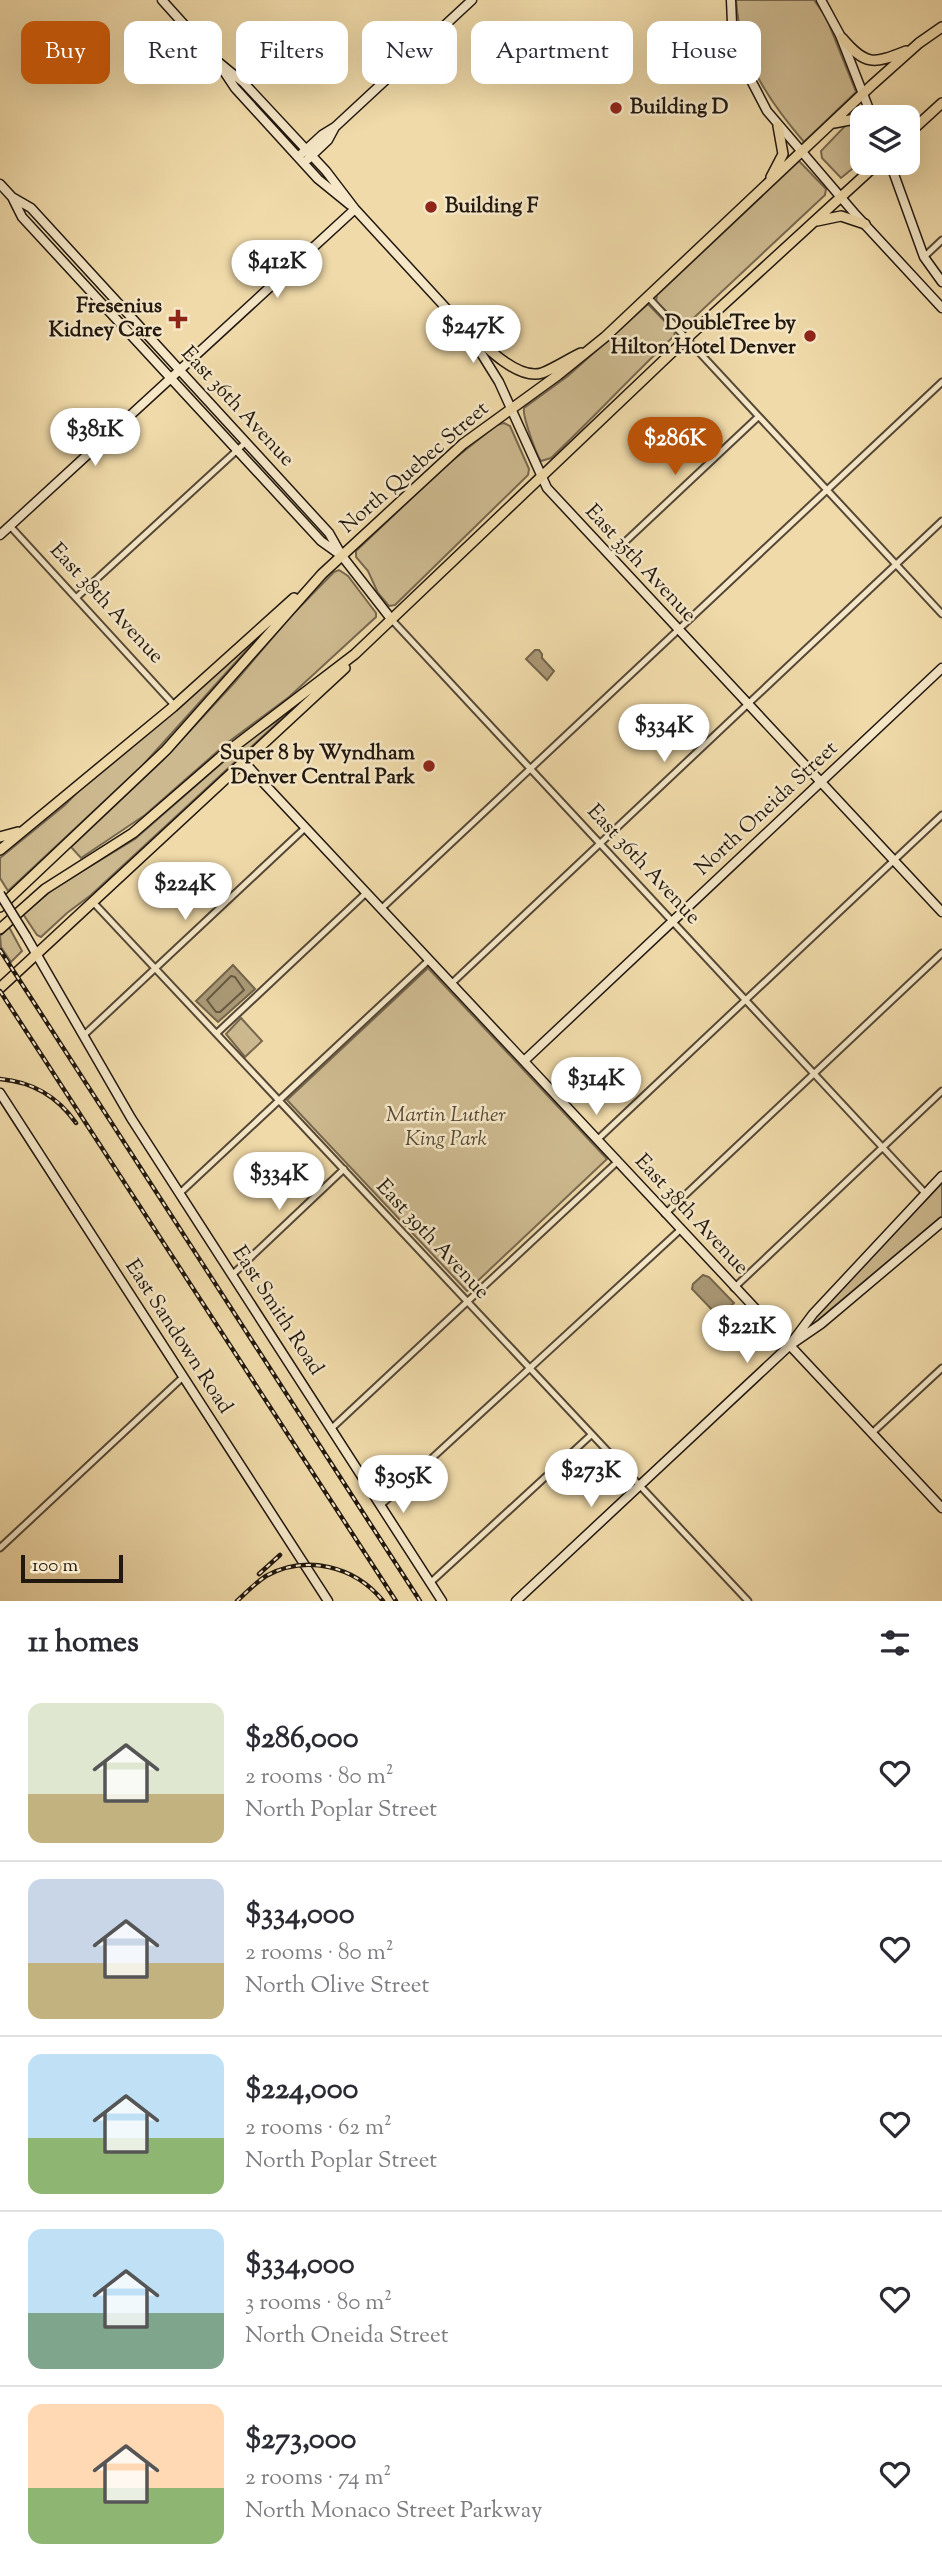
<!DOCTYPE html>
<html lang="en">
<head>
<meta charset="utf-8">
<style>
	:root { --surface:#fff; --page:#f7f7f7; --text:#2b2b33; --muted:#7c7c81; --line:#e1e1e2; --accent:#b45309 }
	body { margin:0; font-family:"Sorts Mill Goudy",serif; background:var(--page); color:var(--text); height:100vh; display:flex; flex-direction:column; font-size:26px; white-space:nowrap }
	* { box-sizing:border-box; margin:0 }
	p { font-size:23px; color:var(--muted) }
	.icon { flex:none; width:38px; height:38px; fill:none; stroke:currentColor; stroke-width:2; stroke-linecap:round; stroke-linejoin:round }
	.map { position:relative; height:1601px; overflow:hidden }
	.side { display:flex; flex-direction:column; background:var(--surface); flex:1 }
	.side>* { flex:none }
	.hud { position:absolute; left:21px; top:21px; width:901px; height:63px; display:flex; gap:14px }
	.buttons { position:absolute; left:850px; top:105px; display:grid; gap:14px }
	.buttons a { display:grid; place-items:center; width:70px; height:70px; border-radius:14px; background:var(--surface); box-shadow:0 7px 28px #0002; font-size:35px }
	.scale { position:absolute; left:21px; bottom:18px; width:102px; box-sizing:border-box; padding-left:7px; border:4px solid #21180f; border-top:0; font-size:19px; line-height:24px; white-space:nowrap; color:#21180f; -webkit-text-stroke:5px #f5e7c7; paint-order:stroke }
	.price { position:absolute; translate:-50% -60px; padding:0 16px; border-radius:24px; background:#fff; color:#222; font-size:23px; line-height:46px; filter:drop-shadow(0 2px 4px #0008) }
	.price::after { content:''; position:absolute; left:50%; top:42px; width:21px; height:16px; margin-left:-10px; background:inherit; clip-path:polygon(0 0,100% 0,50% 100%) }
	.price.selected { background:var(--accent); color:#fff }
	ul { padding:0; list-style:none }
	li { display:flex; align-items:center; gap:21px; height:175px; padding:0 28px }
	li+li { border-top:2px solid var(--line) }
	li span { display:grid; place-items:center; flex:none; width:196px; height:140px; border-radius:14px; color:#555 }
	li>.icon { margin-inline-start:auto }
	span .icon { width:84px; height:84px; fill:#fffc; stroke-width:1 }
	li b { font-size:30px }
	h2 { display:flex; justify-content:space-between; align-items:center; height:84px; padding:0 28px; font-size:30px }
	.chip { padding:0 24px; border-radius:14px; background:var(--surface); box-shadow:0 7px 28px #0002; font-size:24px; line-height:63px }
	.chip.selected { background:var(--accent); color:#fff }
	.map>svg:first-child { display:block }
	.green { fill:#cdb98f; stroke:#77684f; stroke-width:2 }
	.water { fill:#aa9875; stroke:#73654c; stroke-width:2 }
	.lines { fill:none; stroke-linecap:round; stroke-linejoin:round }
	.shore { stroke:#665842; stroke-width:2 }
	.street-casing { stroke:#554836; stroke-width:9 }
	.secondary-casing { stroke:#21180f; stroke-width:11 }
	.primary-casing { stroke:#21180f; stroke-width:12 }
	.street { stroke:#f5e7c7; stroke-width:5 }
	.secondary { stroke:#f5e7c7; stroke-width:8 }
	.primary { stroke:#f0daa9; stroke-width:9 }
	.rail-casing { stroke:#21180f; stroke-width:4.5 }
	.rail { stroke:#f5e7c7; stroke-width:2; stroke-dasharray:5; stroke-linecap:butt }
	.secondary-bridge-casing { stroke:#21180f; stroke-width:11; stroke-linecap:butt }
	.secondary-bridge { stroke:#f5e7c7; stroke-width:8 }
	.poi-dot { fill:#8f2418; stroke:#f5e7c7; stroke-width:2.5 }
	.labels { text-anchor:middle; dominant-baseline:central; stroke-width:5; stroke-linejoin:round; paint-order:stroke }
	.poi-label { font-size:21px; font-weight:bold; fill:#21180f; stroke:#f5e7c7; text-anchor:end }
	.street-label { font-size:21px; fill:#21180f; stroke:#f5e7c7 }
	.park-label { font-size:21px; font-style:italic; fill:#554835; stroke:#f5e7c7 }
</style>
</head>
<body>
<div class="map">
<svg width="942" height="1601" viewBox="0 0 942 1601">
	<rect width="100%" height="100%" fill="#f0daa9"/>
	<filter id="stains"><feTurbulence type="fractalNoise" baseFrequency=".00286" numOctaves="4"/><feColorMatrix values="0 0 0 0 .2 0 0 0 0 .09 0 0 0 0 .02 0 0 0 .5 -.17"/></filter>
	<radialGradient id="worn" r=".72"><stop offset=".6" stop-color="#630" stop-opacity="0"/><stop offset="1" stop-color="#630" stop-opacity=".3"/></radialGradient>
	<path class="green" d="M 736,0 L 814,0 L 826,17 L 856,92 L 804,142 C 767,99 740,58 736,0 Z
		M 852,123 L 863,128 L 863,160 L 841,178 L 822,158 L 821,151 L 846,125 Z
		M 799,161 L 826,189 L 825,195 L 684,327 L 681,327 L 656,301 L 657,295 Z
		M 648,304 L 675,332 L 674,336 C 632,376 593,418 551,458 L 541,461 C 536,454 522,415 524,408 L 568,376 Z
		M 504,423 L 510,426 L 529,469 L 528,475 L 395,605 L 389,606 L 378,593 L 368,571 L 356,557 L 356,551 L 449,463 L 497,425 Z
		M 339,570 L 348,576 L 376,613 L 376,617 L 289,697 L 227,743 L 145,815 L 81,858 L 71,847 L 163,760 L 235,682 L 290,617 L 334,572 Z
		M 263,632 L 142,766 L 8,891 L 0,878 L 0,858 L 65,805 L 87,782 Z
		M 289,712 L 91,895 L 67,913 L 41,937 L 37,935 L 23,914 L 53,889 L 135,839 L 240,747 Z
		M 9,927 L 22,951 L 11,962 L 1,947 L 0,936 Z
		M 428,968 L 607,1159 L 467,1291 L 287,1100 Z
		M 241,1018 L 262,1041 L 245,1057 L 226,1034 Z
		M 942,1183 L 942,1216 L 798,1337 L 809,1322 Z"/>
	<path class="water" d="M 535,650 L 539,650 L 542,654 L 542,658 L 554,671 L 547,680 L 526,659 Z
		M 233,965 L 255,989 L 218,1022 L 196,1001 Z
		M 703,1275 L 709,1277 L 734,1303 L 719,1317 L 692,1289 L 693,1284 Z"/>
	<g class="lines">
		<path class="shore" d="M 231,976 L 235,977 L 244,990 L 220,1012 L 216,1012 L 207,1000 Z"/>
		<defs>
			<path id="street" d="M 924,257 L 942,240
				M 647,296 L 942,614
				M 10,526 L 175,706
				M 610,556 L 758,417
				M 76,598 L 246,442
				M 392,620 L 925,1193
				M 92,901 L 748,1601
				M 381,909 L 942,382
				M 451,984 L 942,521
				M 217,1033 L 366,893
				M 83,1036 L 305,828
				M 597,1140 L 942,815
				M 180,1193 L 429,960
				M 665,1214 L 942,953
				M 232,1275 L 344,1169
				M 734,1288 L 942,1091
				M 332,1428 L 617,1162
				M 872,1433 L 942,1368
				M 380,1506 L 680,1230
				M 0,1548 L 183,1377
				M 430,1583 L 591,1435"/>
			<path id="secondary" d="M 162,0 L 216,60 L 244,83 L 326,171 L 355,209 L 456,319
				M 731,0 L 732,23 L 742,63 L 767,111 L 856,215 L 942,308
				M 821,0 L 840,35 L 872,117
				M 219,64 L 235,88 L 318,179 L 350,205
				M 298,157 L 322,135 L 335,127 L 472,0
				M 308,159 L 328,140 L 335,127
				M 890,163 L 924,257 L 942,282
				M 0,184 L 12,197 L 22,217 L 321,541 L 342,556
				M 12,197 L 31,208 L 329,533 L 342,556 L 392,620
				M 471,337 L 499,382 L 547,488 L 942,912
				M 0,535 L 355,209
				M 243,761 L 942,1508
				M 26,936 L 131,1118 L 442,1601
				M 524,1061 L 942,668
				M 0,1093 L 328,1601
				M 789,1346 L 813,1314 L 942,1176
				M 516,1601 L 789,1346 L 821,1324 L 942,1222"/>
			<path id="primary" d="M 842,38 C 866,66 873,64 906,51
				M 834,123 L 855,119 L 863,123
				M 908,134 L 942,103
				M 771,177 L 783,154 L 778,126
				M 817,221 L 841,216 L 865,224
				M 454,316 C 474,334 514,382 542,373 C 555,368 568,359 581,353
				M 0,837 L 18,832
				M 0,850 L 173,707 L 294,598
				M 0,907 L 166,750 L 322,574 L 463,444 L 558,375 L 605,337 L 872,85 L 919,43 L 942,27
				M 0,929 L 45,889 L 133,833 L 223,755 L 355,654 L 686,339 L 878,163
				M 0,988 L 345,668"/>
		</defs>
		<use href="#street" class="street-casing"/>
		<use href="#secondary" class="secondary-casing"/>
		<use href="#primary" class="primary-casing"/>
		<use href="#street" class="street"/>
		<use href="#secondary" class="secondary"/>
		<use href="#primary" class="primary"/>
		<defs>
			<path id="rail" d="M 0,950 L 420,1601
				M 0,991 L 396,1601
				M 0,1079 C 33,1082 57,1096 76,1123
				M 259,1574 L 280,1555
				M 237,1601 C 246,1593 255,1583 266,1576 C 306,1554 355,1566 383,1601"/>
		</defs>
		<use href="#rail" class="rail-casing"/>
		<use href="#rail" class="rail"/>
		<defs>
			<path id="secondary-bridge" d="M 0,894 L 26,936"/>
		</defs>
		<use href="#secondary-bridge" class="secondary-bridge-casing"/>
		<use href="#secondary-bridge" class="secondary-bridge"/>
	</g>
	<g class="poi-dot">
		<circle cx="616" cy="108" r="7"/>
		<circle cx="431" cy="207" r="7"/>
		<path d="M174.5 308.5h7v7h7v7h-7v7h-7v-7h-7v-7h7z"/>
		<circle cx="810" cy="336" r="7"/>
		<circle cx="429" cy="766" r="7"/>
	</g>
	<g class="labels">
		<g class="poi-label">
			<text x="630" y="108" text-anchor="start">Building D</text>
			<text x="445" y="207" text-anchor="start">Building F</text>
			<text x="162" y="307">Fresenius<tspan x="162" dy="24">Kidney Care</tspan></text>
			<text x="796" y="324">DoubleTree by<tspan x="796" dy="24">Hilton Hotel Denver</tspan></text>
			<text x="415" y="754">Super 8 by Wyndham<tspan x="415" dy="24">Denver Central Park</tspan></text>
		</g>
		<g class="street-label">
			<text transform="translate(237 407) rotate(47)">East 36th Avenue</text>
			<text transform="translate(415 468) rotate(-41)">North Quebec Street</text>
			<text transform="translate(640 564) rotate(47)">East 35th Avenue</text>
			<text transform="translate(106 604) rotate(47)">East 38th Avenue</text>
			<text transform="translate(767 809) rotate(-43)">North Oneida Street</text>
			<text transform="translate(643 865) rotate(47)">East 36th Avenue</text>
			<text transform="translate(691 1215) rotate(47)">East 38th Avenue</text>
			<text transform="translate(432 1240) rotate(47)">East 39th Avenue</text>
			<text transform="translate(277 1311) rotate(57)">East Smith Road</text>
			<text transform="translate(178 1337) rotate(57)">East Sandown Road</text>
		</g>
		<g class="park-label">
			<text x="446" y="1116">Martin Luther<tspan x="446" dy="24">King Park</tspan></text>
		</g>
	</g>
	<rect width="100%" height="100%" filter="url(#stains)"/>
	<rect width="100%" height="100%" fill="url(#worn)"/>
</svg>
<div class="buttons">
<a><svg class="icon" aria-label="layers" viewBox="0 0 24 24"><path d="M12 4l9 5-9 5-9-5zM3 14l9 5 9-5"/></svg></a>
</div>
<div class="scale">100 m</div>
<b class="price" style="left:277px;top:300px">$412K</b>
<b class="price" style="left:473px;top:365px">$247K</b>
<b class="price" style="left:95px;top:468px">$381K</b>
<b class="price selected" style="left:675px;top:477px">$286K</b>
<b class="price" style="left:664px;top:764px">$334K</b>
<b class="price" style="left:185px;top:922px">$224K</b>
<b class="price" style="left:596px;top:1117px">$314K</b>
<b class="price" style="left:279px;top:1212px">$334K</b>
<b class="price" style="left:747px;top:1365px">$221K</b>
<b class="price" style="left:591px;top:1509px">$273K</b>
<b class="price" style="left:403px;top:1515px">$305K</b>
<div class="hud">
<a class="chip selected">Buy</a>
<a class="chip">Rent</a>
<a class="chip">Filters</a>
<a class="chip">New</a>
<a class="chip">Apartment</a>
<a class="chip">House</a>
</div>
</div>
<section class="side">
<h2>11 homes<svg class="icon" aria-label="filters" viewBox="0 0 24 24"><path d="M4 7h16M4 17h16"/><circle cx="9" cy="7" r="2"/><circle cx="15" cy="17" r="2"/></svg></h2>
<ul>
<li><span style="background:linear-gradient(#dfe7d0 65%,#c2b280 0)"><svg class="icon" aria-label="home" viewBox="0 0 24 24"><path d="M3 11l9-7 9 7M6 9v11h12V9"/></svg></span><div><b>$286,000</b><p>2 rooms · 80 m²</p><p>North Poplar Street</p></div><svg class="icon" aria-label="heart" viewBox="0 0 24 24"><path d="M12 20l-8-8c-3-5 5-10 8-4 3-6 11-1 8 4z"/></svg></li>
<li><span style="background:linear-gradient(#c9d6e8 60%,#c2b280 0)"><svg class="icon" aria-label="home" viewBox="0 0 24 24"><path d="M3 11l9-7 9 7M6 9v11h12V9"/></svg></span><div><b>$334,000</b><p>2 rooms · 80 m²</p><p>North Olive Street</p></div><svg class="icon" aria-label="heart" viewBox="0 0 24 24"><path d="M12 20l-8-8c-3-5 5-10 8-4 3-6 11-1 8 4z"/></svg></li>
<li><span style="background:linear-gradient(#bfe0f5 60%,#8fb573 0)"><svg class="icon" aria-label="home" viewBox="0 0 24 24"><path d="M3 11l9-7 9 7M6 9v11h12V9"/></svg></span><div><b>$224,000</b><p>2 rooms · 62 m²</p><p>North Poplar Street</p></div><svg class="icon" aria-label="heart" viewBox="0 0 24 24"><path d="M12 20l-8-8c-3-5 5-10 8-4 3-6 11-1 8 4z"/></svg></li>
<li><span style="background:linear-gradient(#bfe0f5 60%,#7fa58c 0)"><svg class="icon" aria-label="home" viewBox="0 0 24 24"><path d="M3 11l9-7 9 7M6 9v11h12V9"/></svg></span><div><b>$334,000</b><p>3 rooms · 80 m²</p><p>North Oneida Street</p></div><svg class="icon" aria-label="heart" viewBox="0 0 24 24"><path d="M12 20l-8-8c-3-5 5-10 8-4 3-6 11-1 8 4z"/></svg></li>
<li><span style="background:linear-gradient(#ffd9b3 60%,#8fb573 0)"><svg class="icon" aria-label="home" viewBox="0 0 24 24"><path d="M3 11l9-7 9 7M6 9v11h12V9"/></svg></span><div><b>$273,000</b><p>2 rooms · 74 m²</p><p>North Monaco Street Parkway</p></div><svg class="icon" aria-label="heart" viewBox="0 0 24 24"><path d="M12 20l-8-8c-3-5 5-10 8-4 3-6 11-1 8 4z"/></svg></li>
</ul>
</section>
</body>
</html>
